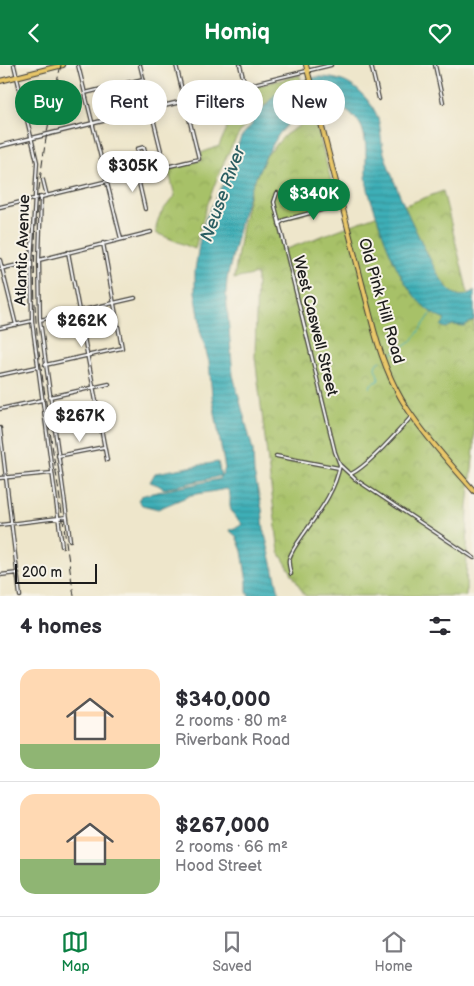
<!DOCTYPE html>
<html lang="en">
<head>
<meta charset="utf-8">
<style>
	:root { --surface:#fff; --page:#f2f2f3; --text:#2b2b33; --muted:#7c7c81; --line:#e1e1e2; --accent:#0b8043 }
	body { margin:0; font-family:"Balsamiq Sans",sans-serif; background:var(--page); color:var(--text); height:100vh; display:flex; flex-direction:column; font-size:19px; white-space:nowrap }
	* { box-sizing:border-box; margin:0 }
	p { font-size:16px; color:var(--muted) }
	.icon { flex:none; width:28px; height:28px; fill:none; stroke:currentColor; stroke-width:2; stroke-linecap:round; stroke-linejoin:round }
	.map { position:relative; height:531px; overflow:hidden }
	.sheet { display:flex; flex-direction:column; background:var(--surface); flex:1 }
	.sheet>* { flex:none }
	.hud { position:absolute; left:15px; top:15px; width:445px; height:45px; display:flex; gap:10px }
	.scale { position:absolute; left:15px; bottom:12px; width:82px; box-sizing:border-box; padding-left:5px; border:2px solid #1c1c1c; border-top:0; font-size:14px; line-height:18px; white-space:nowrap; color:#1c1c1c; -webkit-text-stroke:4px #f7f3e8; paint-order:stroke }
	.price { position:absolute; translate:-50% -42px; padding:0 11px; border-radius:18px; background:#fff; color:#222; font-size:16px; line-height:32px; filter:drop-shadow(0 1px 2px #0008) }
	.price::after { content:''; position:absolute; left:50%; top:30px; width:15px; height:11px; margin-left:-8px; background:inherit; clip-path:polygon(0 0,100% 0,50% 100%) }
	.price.current { background:var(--accent); color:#fff }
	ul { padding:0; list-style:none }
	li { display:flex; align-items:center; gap:15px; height:125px; padding:0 20px }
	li+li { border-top:1px solid var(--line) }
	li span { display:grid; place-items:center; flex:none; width:140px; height:100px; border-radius:15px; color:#555 }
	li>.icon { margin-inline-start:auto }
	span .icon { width:60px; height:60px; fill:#fffc; stroke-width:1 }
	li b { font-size:21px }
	h2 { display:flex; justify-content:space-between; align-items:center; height:60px; padding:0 20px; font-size:21px }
	.chip { padding:0 18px; border-radius:22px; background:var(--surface); box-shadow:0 2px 12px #0003; font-size:18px; line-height:45px }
	.chip.current { background:var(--accent); color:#fff }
	header { display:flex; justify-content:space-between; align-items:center; height:65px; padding:0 20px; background:var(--accent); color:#fff; font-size:22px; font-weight:700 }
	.tabs { display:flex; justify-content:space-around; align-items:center; height:70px; border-top:1px solid var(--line); background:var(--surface); font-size:14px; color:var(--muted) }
	.tabs a { display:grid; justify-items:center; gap:2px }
	.tabs .current { color:var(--accent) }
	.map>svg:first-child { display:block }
	.park { fill:url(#park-crowns); stroke:#626e42 }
	.water { fill:url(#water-rules); stroke:#2d666a }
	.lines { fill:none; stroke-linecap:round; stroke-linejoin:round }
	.stream { stroke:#3eafb7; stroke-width:1 }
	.minor-casing { stroke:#3c3a36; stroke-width:4.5 }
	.tertiary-casing { stroke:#3c3a36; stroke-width:5 }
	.primary-casing { stroke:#3c3a36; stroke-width:6 }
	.trunk-casing { stroke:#3c3a36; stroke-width:6 }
	.minor { stroke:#fff; stroke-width:2 }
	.tertiary { stroke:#fff; stroke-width:2.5 }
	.primary { stroke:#e9c769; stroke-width:4 }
	.trunk { stroke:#e9c769; stroke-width:4 }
	.rail { stroke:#1c1c1c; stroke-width:1; stroke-dasharray:8 4; stroke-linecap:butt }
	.labels { text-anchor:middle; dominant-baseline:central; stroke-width:4; stroke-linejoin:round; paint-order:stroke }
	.street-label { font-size:16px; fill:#1c1c1c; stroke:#f7f3e8 }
	.water-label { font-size:18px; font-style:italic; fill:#2b5e62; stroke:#f7f3e8 }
</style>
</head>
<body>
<header><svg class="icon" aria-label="back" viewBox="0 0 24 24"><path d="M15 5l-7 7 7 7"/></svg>Homiq<svg class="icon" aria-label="heart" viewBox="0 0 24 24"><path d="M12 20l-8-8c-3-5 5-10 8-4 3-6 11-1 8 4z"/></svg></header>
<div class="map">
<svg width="474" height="531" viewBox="0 0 474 531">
	<defs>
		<pattern id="park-crowns" width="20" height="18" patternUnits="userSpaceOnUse" patternTransform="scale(1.25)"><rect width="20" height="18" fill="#a7c167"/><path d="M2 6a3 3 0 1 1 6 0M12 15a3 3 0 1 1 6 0" fill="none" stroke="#8fa559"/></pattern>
		<pattern id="water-rules" width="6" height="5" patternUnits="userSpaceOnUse" patternTransform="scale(1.25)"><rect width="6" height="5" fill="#3eafb7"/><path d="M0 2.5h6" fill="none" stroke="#338e94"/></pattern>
	</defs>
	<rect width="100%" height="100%" fill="#f7f3e8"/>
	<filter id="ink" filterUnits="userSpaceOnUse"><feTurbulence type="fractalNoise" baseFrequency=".02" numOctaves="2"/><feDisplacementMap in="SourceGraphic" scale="10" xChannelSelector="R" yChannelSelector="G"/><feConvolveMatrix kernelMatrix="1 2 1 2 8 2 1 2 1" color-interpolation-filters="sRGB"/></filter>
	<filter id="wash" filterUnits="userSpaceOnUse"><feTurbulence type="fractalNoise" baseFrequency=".0096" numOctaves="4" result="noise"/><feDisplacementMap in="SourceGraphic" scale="20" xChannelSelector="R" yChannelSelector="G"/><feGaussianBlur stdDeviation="1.12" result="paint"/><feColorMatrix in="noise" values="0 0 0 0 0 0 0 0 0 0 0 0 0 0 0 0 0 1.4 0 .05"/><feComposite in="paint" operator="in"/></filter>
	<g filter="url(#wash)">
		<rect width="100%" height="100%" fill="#eee6cb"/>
		<path class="park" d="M 300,10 L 301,15 C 288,24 261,41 252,51 C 224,84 205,142 195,184 L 156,168 C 155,153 165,142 175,131 L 168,104 L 202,95 L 201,88 L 219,81 L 227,63 L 221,58 L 214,32 Z
			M 314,51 L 337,138 L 277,156 L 284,185 L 443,126 L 474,252 L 474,383 L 468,442 L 466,531 L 305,531 L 279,487 L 255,292 L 257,209 L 234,214 L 242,161 L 251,123 L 266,91 L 285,70 Z"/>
		<path class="water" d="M 317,12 C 342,12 357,20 372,41 C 383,58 379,71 384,88 C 396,124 411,157 428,190 C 434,202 441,217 451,226 C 458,233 467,232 474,225 L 474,255 L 464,261 L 453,260 L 446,263 L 441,261 L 445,255 C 407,241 386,181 375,146 C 372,138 369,129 367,120 C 364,102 369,81 362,63 C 357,51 345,45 336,36 L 312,36 L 302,44 L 279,69 L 266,91 L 251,123 L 241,155 L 227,214 L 226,229 L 233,310 L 253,385 L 254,408 L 262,444 L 264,465 L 280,531 L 249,531 L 247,527 L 247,517 L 242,486 L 236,471 L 230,466 L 231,464 L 238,462 L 242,459 C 238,455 233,450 231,445 C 228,437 233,431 227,424 L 191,430 L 158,444 L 142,440 L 138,435 L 141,431 L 148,429 L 219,414 L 225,404 L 212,331 L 209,297 L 200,265 L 200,257 L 195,227 L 195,205 L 200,173 L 206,153 L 223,119 L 241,72 L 252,59 L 254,49 C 265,45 268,35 277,28 C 288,19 304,15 317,12 Z
			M 218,397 L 221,411 L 164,424 L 158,420 L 150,417 L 155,408 Z"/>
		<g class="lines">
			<path class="stream" d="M 385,293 L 412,276 L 431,249
				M 370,323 L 371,319 L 378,316 L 379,313 L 375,303 L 376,299 L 381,296"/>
		</g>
	</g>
	<g filter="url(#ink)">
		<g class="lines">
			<defs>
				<path id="minor" d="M 14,0 L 37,97 L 31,197 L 32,256 L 62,481
					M 78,0 L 121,174
					M 140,0 L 165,102
					M 240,0 L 245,21 L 331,0
					M 371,0 L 379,34
					M 435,0 L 443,37
					M 85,28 L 143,14
					M 146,91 L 144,82 L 137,84 L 140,92 C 147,90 154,89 161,87
					M 137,109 L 145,144
					M 43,115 L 47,131
					M 277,128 L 274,137 L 335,387 L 340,400 L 355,414 L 474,493
					M 41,133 L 39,195 L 40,255 L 70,475
					M 0,142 L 199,94 L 176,0
					M 279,159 L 284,155 L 340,140
					M 68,187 L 107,395
					M 0,195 L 16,260
					M 39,195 L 151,167
					M 0,204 L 31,197
					M 40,255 L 135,233
					M 0,263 L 32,256
					M 45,300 L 122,283 L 103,178
					M 0,310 L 37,302
					M 50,332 L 109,319
					M 0,344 L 42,335
					M 0,363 L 20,531
					M 58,391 L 104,382
					M 276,391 L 339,403
					M 351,409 C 368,401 398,367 412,351
					M 0,413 L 52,408
					M 0,460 L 67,452
					M 291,509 C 290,505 288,499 289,494 C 292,485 298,477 303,470 C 318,448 335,427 340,400
					M 0,510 L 18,508"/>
				<path id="tertiary" d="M 0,81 L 245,21"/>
				<path id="primary" d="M 0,16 L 63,0"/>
				<path id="trunk" d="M 306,0 L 374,265 C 382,295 394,326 413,352 C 431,378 453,402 474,426"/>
			</defs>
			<use href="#minor" class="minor-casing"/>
			<use href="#tertiary" class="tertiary-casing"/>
			<use href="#primary" class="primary-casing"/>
			<use href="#trunk" class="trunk-casing"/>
			<use href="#minor" class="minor"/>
			<use href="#tertiary" class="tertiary"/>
			<use href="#primary" class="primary"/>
			<use href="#trunk" class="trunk"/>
			<path class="rail" d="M 61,0 C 41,83 30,171 36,256 C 39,295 46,334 51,373 C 59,426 66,478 74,531"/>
		</g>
	</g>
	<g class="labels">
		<g class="street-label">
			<text transform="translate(23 185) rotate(-88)">Atlantic Avenue</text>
			<text transform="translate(381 236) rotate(74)">Old Pink Hill Road</text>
			<text transform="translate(315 261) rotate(76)">West Caswell Street</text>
		</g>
		<g class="water-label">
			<text transform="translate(223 129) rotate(-70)">Neuse River</text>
		</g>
	</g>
</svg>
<div class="scale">200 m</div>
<b class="price" style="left:133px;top:128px">$305K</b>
<b class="price current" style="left:314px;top:156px">$340K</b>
<b class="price" style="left:82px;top:283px">$262K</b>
<b class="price" style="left:80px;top:378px">$267K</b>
<div class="hud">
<a class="chip current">Buy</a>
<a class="chip">Rent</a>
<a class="chip">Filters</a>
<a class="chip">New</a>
</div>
</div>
<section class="sheet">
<h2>4 homes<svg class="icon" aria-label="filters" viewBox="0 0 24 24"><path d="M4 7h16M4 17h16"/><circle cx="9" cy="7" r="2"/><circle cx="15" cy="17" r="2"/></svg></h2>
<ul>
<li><span style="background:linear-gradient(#ffd9b3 75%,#8fb573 0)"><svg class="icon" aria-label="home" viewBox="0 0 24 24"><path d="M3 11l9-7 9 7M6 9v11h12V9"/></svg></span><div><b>$340,000</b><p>2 rooms · 80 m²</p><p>Riverbank Road</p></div></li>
<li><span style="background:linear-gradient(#ffd9b3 65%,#8fb573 0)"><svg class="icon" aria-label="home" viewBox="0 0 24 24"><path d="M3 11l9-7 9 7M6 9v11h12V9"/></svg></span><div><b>$267,000</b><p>2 rooms · 66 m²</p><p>Hood Street</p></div></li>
</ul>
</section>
<nav class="tabs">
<a class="current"><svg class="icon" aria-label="map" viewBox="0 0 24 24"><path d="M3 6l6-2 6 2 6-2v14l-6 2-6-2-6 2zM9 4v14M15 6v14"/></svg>Map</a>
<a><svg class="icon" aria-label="saved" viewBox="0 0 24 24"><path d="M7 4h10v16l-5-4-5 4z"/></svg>Saved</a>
<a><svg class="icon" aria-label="home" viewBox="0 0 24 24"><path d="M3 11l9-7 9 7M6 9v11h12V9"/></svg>Home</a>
</nav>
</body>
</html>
